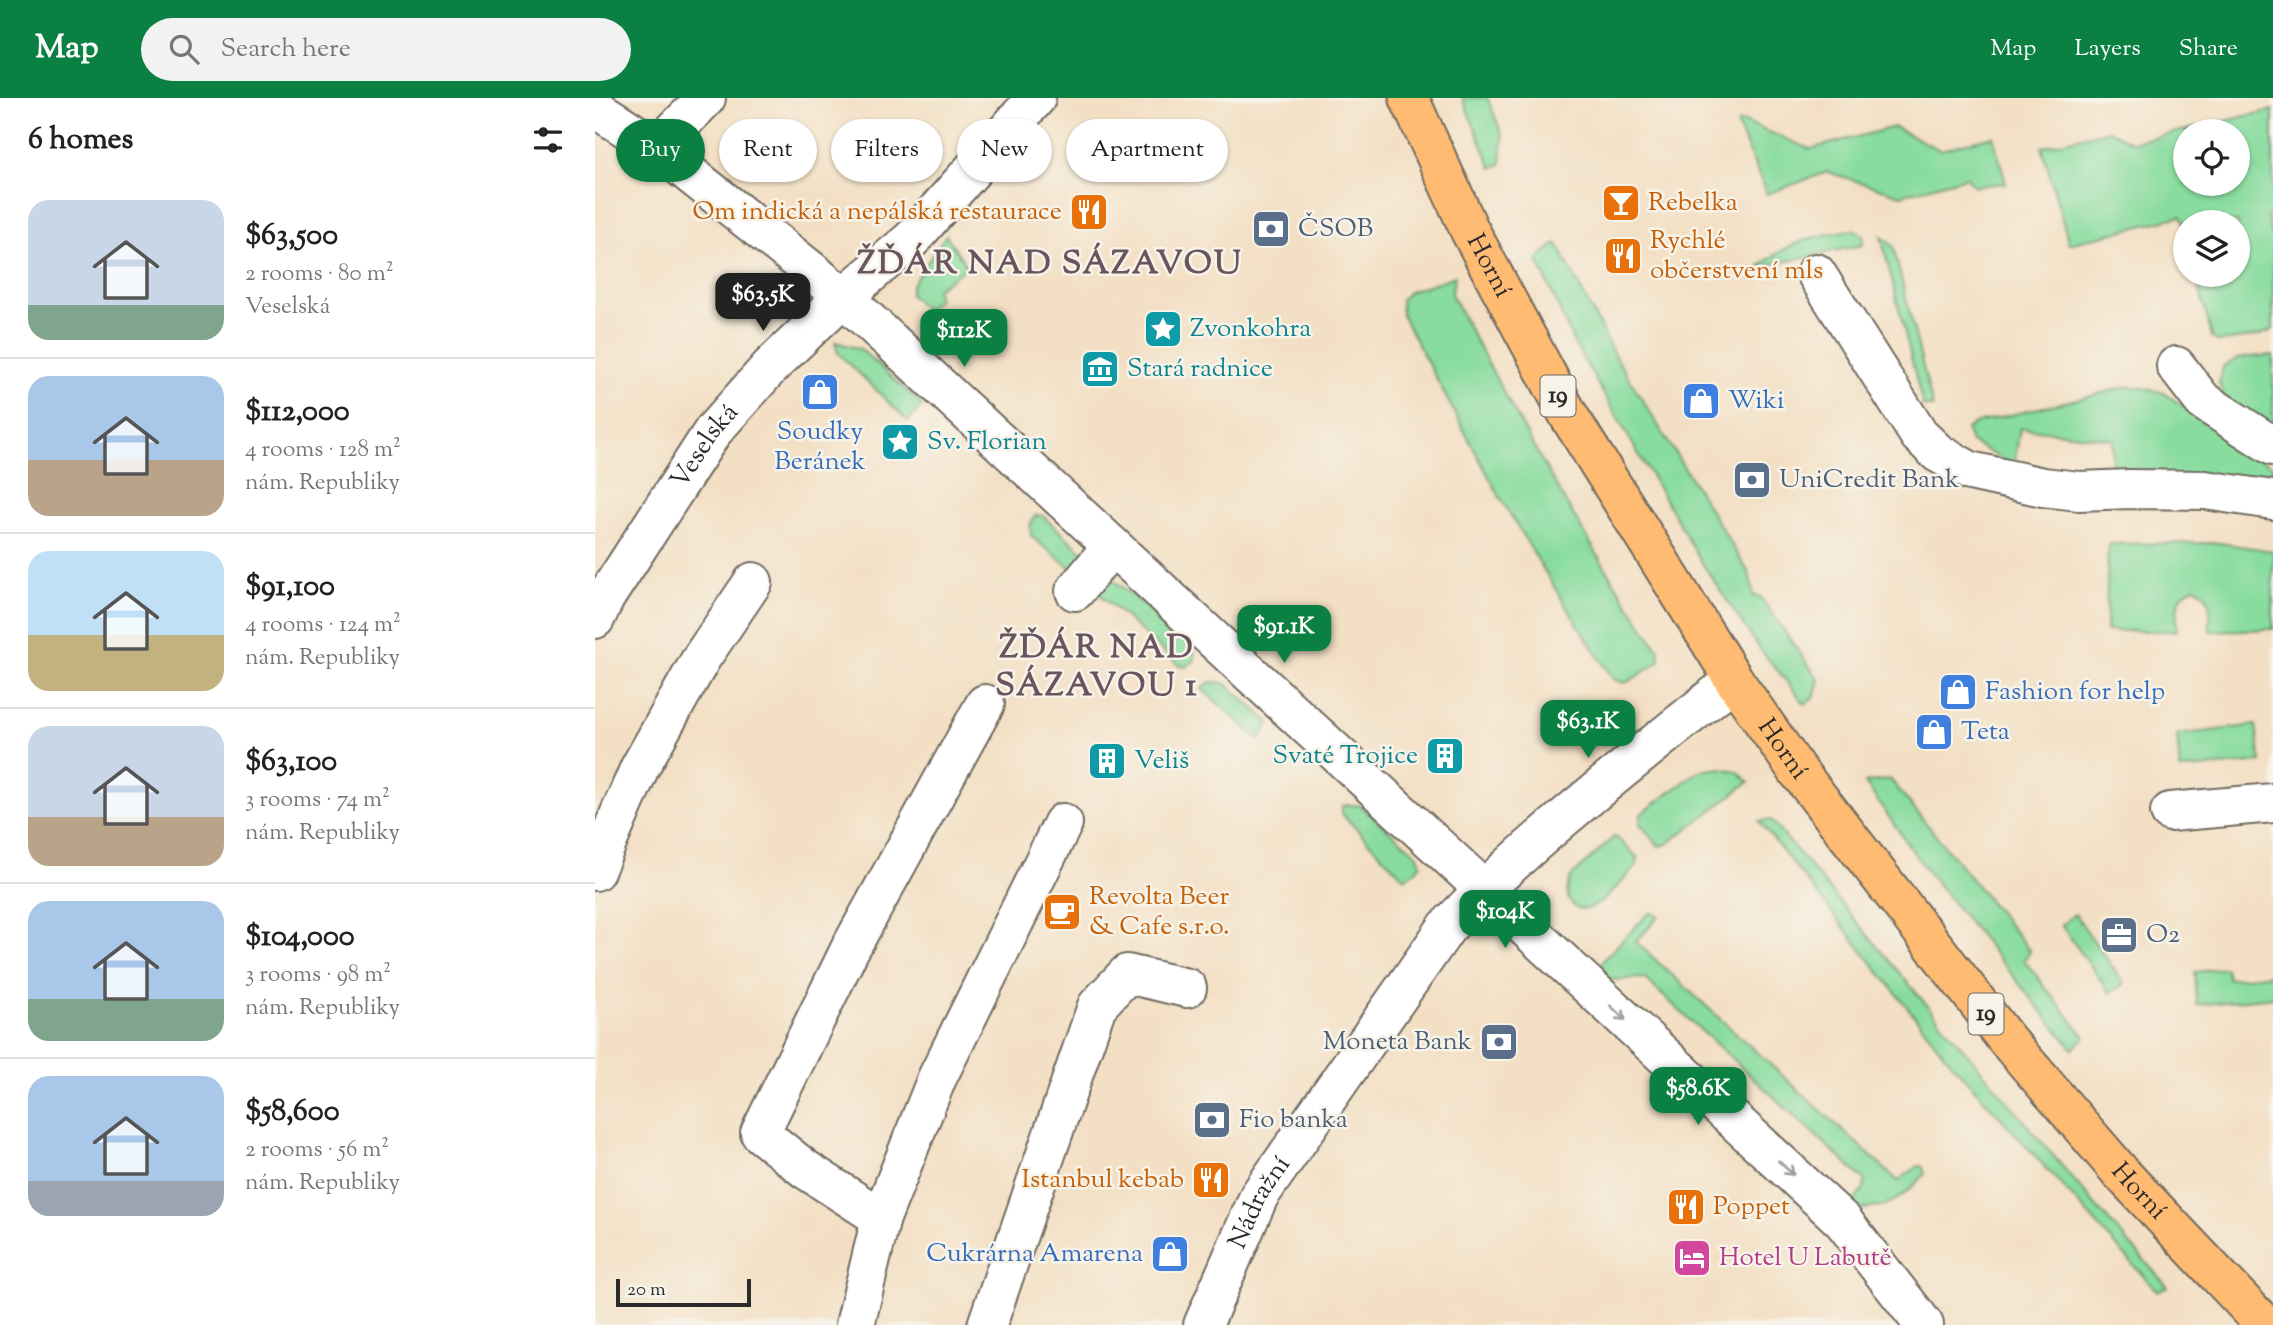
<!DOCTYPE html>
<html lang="en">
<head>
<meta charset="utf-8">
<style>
	:root { --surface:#fff; --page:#f2f2f2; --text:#222; --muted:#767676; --line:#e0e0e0; --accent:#0b8043 }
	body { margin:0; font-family:"Sorts Mill Goudy",serif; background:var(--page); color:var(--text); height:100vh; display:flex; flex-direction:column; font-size:26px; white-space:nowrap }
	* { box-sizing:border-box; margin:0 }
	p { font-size:23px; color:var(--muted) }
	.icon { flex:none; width:38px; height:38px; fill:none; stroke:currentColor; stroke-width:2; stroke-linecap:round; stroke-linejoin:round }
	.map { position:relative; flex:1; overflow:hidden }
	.details { display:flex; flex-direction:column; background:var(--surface); width:595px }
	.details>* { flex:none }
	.guide { position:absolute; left:21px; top:21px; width:665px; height:63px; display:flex; gap:14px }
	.controls { position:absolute; left:1578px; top:21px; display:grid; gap:14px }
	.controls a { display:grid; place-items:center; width:77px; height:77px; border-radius:50%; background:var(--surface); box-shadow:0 2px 5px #0004; font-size:35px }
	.scale { position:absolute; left:21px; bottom:18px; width:135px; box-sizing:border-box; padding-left:7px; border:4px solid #2b2b2b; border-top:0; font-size:19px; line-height:24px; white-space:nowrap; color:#2b2b2b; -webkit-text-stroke:5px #f7f3e8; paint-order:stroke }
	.price { position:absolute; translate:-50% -60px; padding:0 16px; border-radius:14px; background:var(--accent); color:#fff; font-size:23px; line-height:46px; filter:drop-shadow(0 2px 4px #0008) }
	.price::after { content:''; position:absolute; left:50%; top:42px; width:21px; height:16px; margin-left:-10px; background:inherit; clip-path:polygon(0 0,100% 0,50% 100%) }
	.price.active { background:#222; color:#fff }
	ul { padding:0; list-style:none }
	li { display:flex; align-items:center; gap:21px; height:175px; padding:0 28px }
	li+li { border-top:2px solid var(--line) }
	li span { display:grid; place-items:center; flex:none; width:196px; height:140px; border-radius:21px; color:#555 }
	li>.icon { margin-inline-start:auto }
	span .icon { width:84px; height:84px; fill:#fffc; stroke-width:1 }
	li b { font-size:30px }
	h2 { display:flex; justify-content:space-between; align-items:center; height:84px; padding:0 28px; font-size:30px }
	.chip { padding:0 24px; border-radius:32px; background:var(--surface); box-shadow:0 2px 5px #0004; font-size:24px; line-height:63px }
	.chip.active { background:var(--accent); color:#fff }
	header { display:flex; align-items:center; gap:42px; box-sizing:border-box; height:98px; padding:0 35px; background:var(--accent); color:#fff }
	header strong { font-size:33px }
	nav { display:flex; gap:38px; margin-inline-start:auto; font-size:24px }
	.search { width:490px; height:63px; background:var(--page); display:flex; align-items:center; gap:18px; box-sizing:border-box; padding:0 24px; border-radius:38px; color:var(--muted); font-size:26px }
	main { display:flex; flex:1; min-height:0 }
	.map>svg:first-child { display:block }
	.green { fill:#87dc9e; stroke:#598464; stroke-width:2; fill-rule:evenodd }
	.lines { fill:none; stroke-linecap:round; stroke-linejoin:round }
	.minor-casing { stroke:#716a60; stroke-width:42 }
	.major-casing { stroke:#716a60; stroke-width:42 }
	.minor { stroke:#fff; stroke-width:38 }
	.major { stroke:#febb71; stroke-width:38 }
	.oneway { stroke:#a0a0a0 }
	.labels { text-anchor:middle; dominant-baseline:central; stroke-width:5; stroke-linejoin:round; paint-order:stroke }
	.shield { fill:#f7f3e8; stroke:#686764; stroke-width:2 }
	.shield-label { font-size:24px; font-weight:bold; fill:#2b2b2b }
	.food-label { font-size:26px; fill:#c56008; stroke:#f7f3e8; text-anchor:start }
	.service-label { font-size:26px; fill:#4e5e75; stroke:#f7f3e8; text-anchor:start }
	.street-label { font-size:26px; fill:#2b2b2b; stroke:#f7f3e8 }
	.culture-label { font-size:26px; fill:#0d838f; stroke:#f7f3e8; text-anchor:start }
	.shop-label { font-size:26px; fill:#366cbe; stroke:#f7f3e8; text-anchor:start }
	.hotel-label { font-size:26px; fill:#b23c85; stroke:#f7f3e8; text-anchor:start }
	.district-label { font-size:33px; font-weight:bold; letter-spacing:2px; fill:#6a555e; stroke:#f7f3e8 }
</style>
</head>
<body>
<header>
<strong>Map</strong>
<div class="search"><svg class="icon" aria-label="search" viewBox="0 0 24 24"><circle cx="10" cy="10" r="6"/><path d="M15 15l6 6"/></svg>Search here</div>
<nav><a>Map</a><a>Layers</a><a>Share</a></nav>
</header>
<main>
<section class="details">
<h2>6 homes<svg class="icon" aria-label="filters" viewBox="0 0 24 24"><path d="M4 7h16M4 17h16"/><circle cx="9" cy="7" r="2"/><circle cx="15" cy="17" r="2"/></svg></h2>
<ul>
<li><span style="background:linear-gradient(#c9d6e8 75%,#7fa58c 0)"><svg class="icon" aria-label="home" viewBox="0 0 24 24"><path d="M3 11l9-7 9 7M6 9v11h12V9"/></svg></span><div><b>$63,500</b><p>2 rooms · 80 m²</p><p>Veselská</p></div></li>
<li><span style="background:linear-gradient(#a9c7e8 60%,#b9a48a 0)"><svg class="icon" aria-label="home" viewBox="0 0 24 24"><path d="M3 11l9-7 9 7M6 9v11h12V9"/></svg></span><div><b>$112,000</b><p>4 rooms · 128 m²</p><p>nám. Republiky</p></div></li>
<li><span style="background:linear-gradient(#bfe0f5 60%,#c2b280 0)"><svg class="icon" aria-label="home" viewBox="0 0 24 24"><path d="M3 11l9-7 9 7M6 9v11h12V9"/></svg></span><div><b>$91,100</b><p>4 rooms · 124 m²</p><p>nám. Republiky</p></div></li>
<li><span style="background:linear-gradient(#c9d6e8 65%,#b9a48a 0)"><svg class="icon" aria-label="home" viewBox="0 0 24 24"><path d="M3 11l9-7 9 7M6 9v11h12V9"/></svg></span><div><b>$63,100</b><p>3 rooms · 74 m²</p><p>nám. Republiky</p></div></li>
<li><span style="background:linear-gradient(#a9c7e8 70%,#7fa58c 0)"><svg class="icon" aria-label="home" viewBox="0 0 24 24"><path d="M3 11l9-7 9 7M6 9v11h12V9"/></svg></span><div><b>$104,000</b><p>3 rooms · 98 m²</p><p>nám. Republiky</p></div></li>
<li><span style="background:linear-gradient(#a9c7e8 75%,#9aa5b1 0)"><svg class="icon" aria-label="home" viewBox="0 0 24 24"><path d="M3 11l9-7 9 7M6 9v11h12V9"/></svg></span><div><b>$58,600</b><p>2 rooms · 56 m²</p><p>nám. Republiky</p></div></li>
</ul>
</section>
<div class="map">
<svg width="1678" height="1227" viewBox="0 0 1678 1227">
	<rect width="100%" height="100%" fill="#f7f3e8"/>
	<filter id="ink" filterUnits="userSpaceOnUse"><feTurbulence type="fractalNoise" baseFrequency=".0143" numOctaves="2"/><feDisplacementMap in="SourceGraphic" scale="14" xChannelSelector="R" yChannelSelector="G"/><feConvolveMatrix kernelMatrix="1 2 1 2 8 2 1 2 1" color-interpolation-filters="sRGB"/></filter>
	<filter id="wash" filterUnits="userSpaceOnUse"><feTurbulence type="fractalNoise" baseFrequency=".00686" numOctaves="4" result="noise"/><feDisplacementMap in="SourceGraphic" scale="28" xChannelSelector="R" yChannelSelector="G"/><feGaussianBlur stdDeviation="1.57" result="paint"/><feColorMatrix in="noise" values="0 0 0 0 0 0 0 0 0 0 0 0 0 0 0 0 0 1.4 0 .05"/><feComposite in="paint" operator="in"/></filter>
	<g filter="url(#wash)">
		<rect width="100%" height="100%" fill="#f3dfc3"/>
		<path class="green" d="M 867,0 L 893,0 L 894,4 L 908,39 L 906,66 L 897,70 Z
			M 1678,12 L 1678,116 L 1672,119 L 1678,141 L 1678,232 L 1663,238 L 1623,244 L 1617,239 L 1601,177 L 1643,177 L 1643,124 L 1591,124 L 1591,135 L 1586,118 L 1474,146 L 1447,49 L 1514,32 L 1537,44 ZM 1591,33 L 1643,33 L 1643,86 L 1591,86 Z
			M 1147,23 L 1215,51 L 1299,29 L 1345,52 L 1398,38 L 1411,85 L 1379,88 L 1372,79 L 1306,97 L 1232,74 L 1172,96 L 1142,26 Z
			M 1259,132 L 1268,137 L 1268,147 L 1164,169 C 1191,145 1225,135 1259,132 Z
			M 351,137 L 372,169 L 341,191 L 343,201 L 331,212 L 315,197 L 316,188 Z
			M 1286,138 L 1298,148 L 1338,309 L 1328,308 Z
			M 962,145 L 1019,256 L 1154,475 L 1159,498 L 1165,499 L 1224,582 L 1219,600 L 1210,606 L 1164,550 L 1107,465 L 979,245 L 942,161 Z
			M 860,178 L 856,196 C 920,318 987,439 1064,552 L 1065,563 L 1036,582 L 1029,585 L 1018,581 L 972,510 L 907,403 L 807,217 L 806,202 L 815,193 Z
			M 240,244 L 265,251 L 328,307 L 313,323 L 243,255 Z
			M 1678,257 L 1678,335 L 1629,302 L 1624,284 L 1628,269 L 1644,260 Z
			M 1532,289 L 1546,289 L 1569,295 L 1678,369 L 1678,385 L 1516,377 L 1518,341 L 1425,330 L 1419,368 L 1376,344 L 1371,331 L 1382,325 Z
			M 441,417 L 448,418 L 491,457 L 479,473 L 436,438 L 435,427 Z
			M 1626,445 L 1678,453 L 1678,531 L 1615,533 C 1614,513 1620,498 1599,489 C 1579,497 1582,514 1582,533 L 1511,533 L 1513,446 Z
			M 515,480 L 541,500 L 599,553 L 600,562 L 591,569 L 584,567 L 500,492 Z
			M 615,584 L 630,585 L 675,625 L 664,642 L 607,591 Z
			M 1661,627 L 1666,664 L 1585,672 L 1582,637 Z
			M 1125,670 L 1142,673 L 1154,684 L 1072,746 L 1064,748 L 1045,726 L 1046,716 L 1104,673 Z
			M 1295,681 L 1435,853 L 1429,862 L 1490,939 L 1478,951 L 1334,776 L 1270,685 Z
			M 753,707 L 764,707 L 823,757 L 826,766 L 819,774 L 809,780 L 747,716 L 747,708 Z
			M 1176,722 L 1499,1106 L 1573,1189 L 1562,1193 L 1360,969 L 1164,723 Z
			M 1020,738 L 1042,759 L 1042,768 C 1028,779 995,829 976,805 C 970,797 972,788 976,779 Z
			M 1057,815 L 1064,818 L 1041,844 L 1303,1083 L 1323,1068 L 1327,1068 L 1330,1076 C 1306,1101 1296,1111 1260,1111 L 1257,1106 L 1269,1090 L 1270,1083 L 1265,1078 L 1049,880 L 1014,882 L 1005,874 L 1005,868 L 1010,860 L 1052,817 Z
			M 1480,816 L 1529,886 L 1515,895 L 1466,827 Z
			M 1631,870 L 1633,881 L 1678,876 L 1678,899 L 1602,907 L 1600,874 Z"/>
	</g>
	<g filter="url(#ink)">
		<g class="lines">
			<defs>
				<g id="minor">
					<path d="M 0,10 L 62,50 L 223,178"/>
					<path d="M 62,50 L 111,0"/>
					<path d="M 1221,175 L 1324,337 L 1343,355 L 1375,373 L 1448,389 L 1484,393 L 1535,391 L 1610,392 L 1678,402"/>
					<path d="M 226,181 L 248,199 L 1248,1123 L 1329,1227"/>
					<path d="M 1581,268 L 1608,303 L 1678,348"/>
					<path d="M 480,493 L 517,448"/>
					<path id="s1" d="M 0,521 L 10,500 L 118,333 L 175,269 L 248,199 L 316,142 L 441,0"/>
					<path d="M 1575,714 L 1678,705"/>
					<path d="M 0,773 L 45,669 L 107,559 L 158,484"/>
					<path d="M 286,1120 L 210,1071 L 165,1035 L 255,851 L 390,606"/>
					<path d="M 260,1227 L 286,1120 L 342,980 L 468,725"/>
					<path d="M 392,1227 L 502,908 L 532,876 L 592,890"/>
					<path id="s2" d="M 608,1227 L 664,1098 L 852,829 C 939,738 1041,661 1139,582"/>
				</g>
				<g id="major">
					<path id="s3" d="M 814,0 L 875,133 L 974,318 L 1139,582 L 1202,672 L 1411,941 L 1528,1077 L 1670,1227"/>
				</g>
			</defs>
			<use href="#minor" class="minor-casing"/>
			<use href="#major" class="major-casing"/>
			<use href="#minor" class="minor"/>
			<use href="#major" class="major"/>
		</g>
		<defs><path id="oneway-shaft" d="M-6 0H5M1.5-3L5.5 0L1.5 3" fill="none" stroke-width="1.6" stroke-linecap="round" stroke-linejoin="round" transform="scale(1.75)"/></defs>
		<g class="oneway">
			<use href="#oneway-shaft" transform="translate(1023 915) rotate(43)"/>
			<use href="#oneway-shaft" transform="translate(1191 1070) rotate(43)"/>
		</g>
	</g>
	<defs>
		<symbol id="bar-square" viewBox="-11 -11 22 22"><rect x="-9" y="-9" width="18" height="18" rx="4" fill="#e8710a" stroke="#f7f3e8"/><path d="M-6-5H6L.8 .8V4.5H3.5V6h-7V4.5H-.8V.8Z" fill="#fff"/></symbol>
		<symbol id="restaurant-square" viewBox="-11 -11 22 22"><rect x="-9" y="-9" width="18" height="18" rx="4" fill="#e8710a" stroke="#f7f3e8"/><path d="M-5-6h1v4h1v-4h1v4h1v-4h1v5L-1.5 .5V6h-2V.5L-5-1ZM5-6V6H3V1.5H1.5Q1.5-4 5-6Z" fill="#fff"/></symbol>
		<symbol id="bank-square" viewBox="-11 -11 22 22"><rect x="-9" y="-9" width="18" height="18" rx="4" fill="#5c6f8a" stroke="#f7f3e8"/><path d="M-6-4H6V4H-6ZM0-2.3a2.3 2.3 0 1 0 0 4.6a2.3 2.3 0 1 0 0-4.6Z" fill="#fff"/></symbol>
		<symbol id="sight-square" viewBox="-11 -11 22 22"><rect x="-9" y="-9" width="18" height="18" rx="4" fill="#0f9aa8" stroke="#f7f3e8"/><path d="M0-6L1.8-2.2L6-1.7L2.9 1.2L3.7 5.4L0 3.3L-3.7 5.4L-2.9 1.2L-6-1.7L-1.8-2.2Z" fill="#fff"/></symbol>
		<symbol id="museum-square" viewBox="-11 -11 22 22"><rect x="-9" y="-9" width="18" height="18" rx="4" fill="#0f9aa8" stroke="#f7f3e8"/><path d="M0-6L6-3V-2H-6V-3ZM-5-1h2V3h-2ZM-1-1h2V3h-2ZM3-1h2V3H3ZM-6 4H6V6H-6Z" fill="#fff"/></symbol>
		<symbol id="shop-square" viewBox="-11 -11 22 22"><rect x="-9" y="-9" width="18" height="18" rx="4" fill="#3f7fe0" stroke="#f7f3e8"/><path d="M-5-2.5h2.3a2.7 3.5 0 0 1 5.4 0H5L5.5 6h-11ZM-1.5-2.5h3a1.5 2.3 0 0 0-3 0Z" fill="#fff"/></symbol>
		<symbol id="building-square" viewBox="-11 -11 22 22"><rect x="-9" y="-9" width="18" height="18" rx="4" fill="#0f9aa8" stroke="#f7f3e8"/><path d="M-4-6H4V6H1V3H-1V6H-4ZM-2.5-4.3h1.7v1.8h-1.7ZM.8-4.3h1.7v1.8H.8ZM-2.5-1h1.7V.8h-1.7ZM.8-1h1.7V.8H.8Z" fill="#fff"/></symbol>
		<symbol id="cafe-square" viewBox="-11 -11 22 22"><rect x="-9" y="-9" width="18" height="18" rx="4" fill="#e8710a" stroke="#f7f3e8"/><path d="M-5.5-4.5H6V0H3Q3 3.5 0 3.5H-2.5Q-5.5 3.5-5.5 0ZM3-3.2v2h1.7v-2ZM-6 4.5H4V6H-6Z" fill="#fff"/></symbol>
		<symbol id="office-square" viewBox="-11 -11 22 22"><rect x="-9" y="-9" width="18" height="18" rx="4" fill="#5c6f8a" stroke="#f7f3e8"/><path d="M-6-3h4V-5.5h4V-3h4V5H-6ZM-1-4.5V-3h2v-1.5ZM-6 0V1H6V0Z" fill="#fff"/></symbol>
		<symbol id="hotel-square" viewBox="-11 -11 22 22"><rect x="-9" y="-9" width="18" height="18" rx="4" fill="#d1479c" stroke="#f7f3e8"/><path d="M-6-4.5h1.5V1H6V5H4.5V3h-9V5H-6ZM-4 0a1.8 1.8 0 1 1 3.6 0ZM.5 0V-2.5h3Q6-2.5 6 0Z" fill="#fff"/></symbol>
	</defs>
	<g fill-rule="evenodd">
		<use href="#bar-square" x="1004" y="83" width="44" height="44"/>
		<use href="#restaurant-square" x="472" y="92" width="44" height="44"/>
		<use href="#bank-square" x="654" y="109" width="44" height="44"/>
		<use href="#restaurant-square" x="1006" y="136" width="44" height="44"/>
		<use href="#sight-square" x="546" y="209" width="44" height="44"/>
		<use href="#museum-square" x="483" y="249" width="44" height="44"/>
		<use href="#shop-square" x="203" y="272" width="44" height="44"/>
		<use href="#shop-square" x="1084" y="281" width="44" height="44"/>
		<use href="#sight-square" x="283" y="322" width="44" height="44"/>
		<use href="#bank-square" x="1135" y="360" width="44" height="44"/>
		<use href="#shop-square" x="1341" y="572" width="44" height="44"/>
		<use href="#shop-square" x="1317" y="612" width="44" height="44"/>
		<use href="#building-square" x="828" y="636" width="44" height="44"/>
		<use href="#building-square" x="490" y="641" width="44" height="44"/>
		<use href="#cafe-square" x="445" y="792" width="44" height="44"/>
		<use href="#office-square" x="1502" y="815" width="44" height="44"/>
		<use href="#bank-square" x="882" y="922" width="44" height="44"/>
		<use href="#bank-square" x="595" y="1000" width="44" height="44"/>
		<use href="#restaurant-square" x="594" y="1060" width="44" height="44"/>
		<use href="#restaurant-square" x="1069" y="1087" width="44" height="44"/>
		<use href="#shop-square" x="553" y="1134" width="44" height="44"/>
		<use href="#hotel-square" x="1075" y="1138" width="44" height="44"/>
	</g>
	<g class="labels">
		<g class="shield">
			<rect x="945.5" y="277.5" width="35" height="41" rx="5"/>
			<rect x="1373.5" y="895.5" width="35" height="41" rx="5"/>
		</g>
		<g class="shield-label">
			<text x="963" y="298">19</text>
			<text x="1391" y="916">19</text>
		</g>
		<g class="food-label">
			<text x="1053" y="105">Rebelka</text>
			<text x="467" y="114" text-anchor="end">Om indická a nepálská restaurace</text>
			<text x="1055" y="143">Rychlé<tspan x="1055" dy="30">občerstvení mls</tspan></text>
			<text x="494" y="799">Revolta Beer<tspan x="494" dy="30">&amp; Cafe s.r.o.</tspan></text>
			<text x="589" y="1082" text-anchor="end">Istanbul kebab</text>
			<text x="1118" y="1109">Poppet</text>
		</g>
		<g class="service-label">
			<text x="703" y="131">ČSOB</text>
			<text x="1184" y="382">UniCredit Bank</text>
			<text x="1551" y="837">O2</text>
			<text x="877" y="944" text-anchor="end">Moneta Bank</text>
			<text x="644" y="1022">Fio banka</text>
		</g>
		<g class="street-label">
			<text stroke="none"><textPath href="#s3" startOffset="186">Horní</textPath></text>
			<text stroke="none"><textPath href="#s1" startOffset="205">Veselská</textPath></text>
			<text stroke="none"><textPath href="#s3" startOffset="752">Horní</textPath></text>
			<text stroke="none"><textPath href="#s3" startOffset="1320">Horní</textPath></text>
			<text stroke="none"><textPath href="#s2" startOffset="135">Nádražní</textPath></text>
		</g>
		<g class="culture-label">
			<text x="595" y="231">Zvonkohra</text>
			<text x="532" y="271">Stará radnice</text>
			<text x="332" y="344">Sv. Florian</text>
			<text x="823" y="658" text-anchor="end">Svaté Trojice</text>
			<text x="539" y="663">Veliš</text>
		</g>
		<g class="shop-label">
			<text x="1133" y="303">Wiki</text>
			<text x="225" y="334" text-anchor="middle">Soudky<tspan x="225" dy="30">Beránek</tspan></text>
			<text x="1390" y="594">Fashion for help</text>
			<text x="1366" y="634">Teta</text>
			<text x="548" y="1156" text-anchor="end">Cukrárna Amarena</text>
		</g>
		<g class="hotel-label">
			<text x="1124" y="1160">Hotel U Labutě</text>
		</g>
		<g class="district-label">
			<text x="455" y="167">ŽĎÁR NAD SÁZAVOU</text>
			<text x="502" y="551">ŽĎÁR NAD<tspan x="502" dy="38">SÁZAVOU 1</tspan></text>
		</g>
	</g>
</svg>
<div class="controls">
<a><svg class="icon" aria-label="locate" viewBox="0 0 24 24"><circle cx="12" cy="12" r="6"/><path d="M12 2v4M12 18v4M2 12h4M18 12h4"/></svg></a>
<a><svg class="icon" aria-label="layers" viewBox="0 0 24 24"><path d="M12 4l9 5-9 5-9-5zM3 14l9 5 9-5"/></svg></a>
</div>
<div class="scale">20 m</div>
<b class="price active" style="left:168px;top:235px">$63.5K</b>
<b class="price" style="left:369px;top:271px">$112K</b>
<b class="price" style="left:689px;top:567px">$91.1K</b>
<b class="price" style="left:993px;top:662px">$63.1K</b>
<b class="price" style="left:910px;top:852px">$104K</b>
<b class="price" style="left:1103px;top:1029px">$58.6K</b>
<div class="guide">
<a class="chip active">Buy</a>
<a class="chip">Rent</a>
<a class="chip">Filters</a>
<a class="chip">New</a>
<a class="chip">Apartment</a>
</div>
</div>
</main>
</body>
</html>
